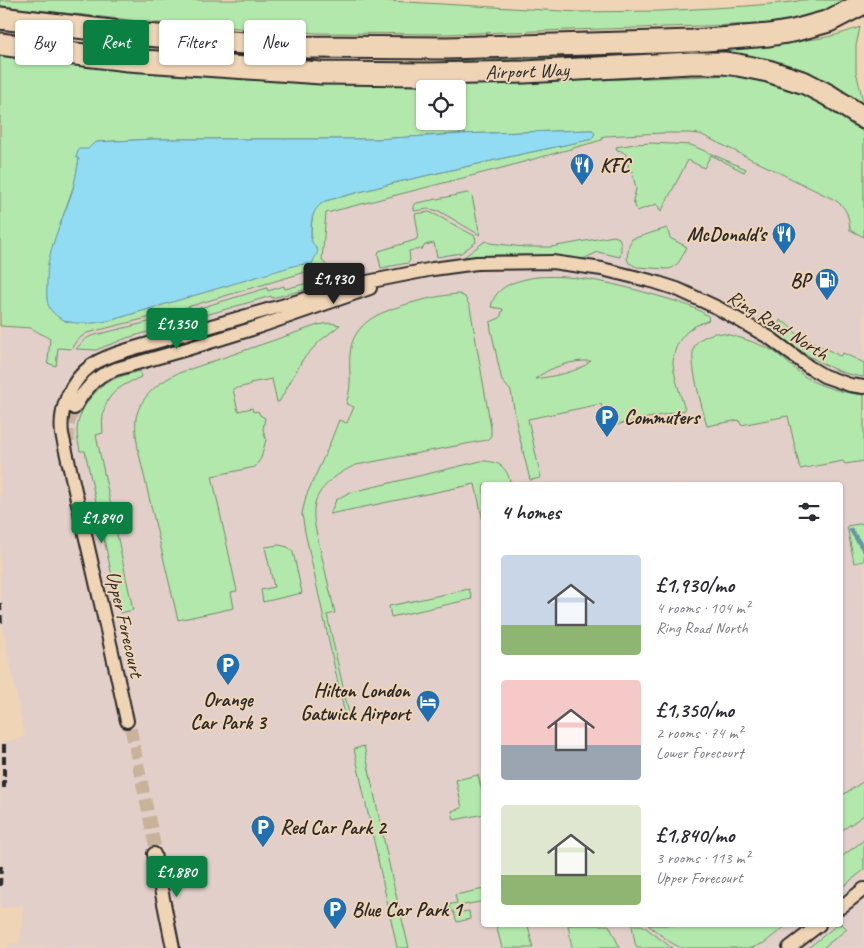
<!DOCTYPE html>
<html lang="en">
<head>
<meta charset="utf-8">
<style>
	:root { --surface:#fff; --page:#f2f2f3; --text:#2b2b33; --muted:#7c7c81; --accent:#0b8043 }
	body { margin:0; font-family:Caveat,sans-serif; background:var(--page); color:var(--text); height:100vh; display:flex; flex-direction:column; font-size:19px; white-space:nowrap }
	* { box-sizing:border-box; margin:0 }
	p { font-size:16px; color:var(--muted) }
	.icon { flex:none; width:28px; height:28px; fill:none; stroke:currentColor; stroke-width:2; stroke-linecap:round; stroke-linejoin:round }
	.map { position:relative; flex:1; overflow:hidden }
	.drawer { position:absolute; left:481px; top:482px; width:362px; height:445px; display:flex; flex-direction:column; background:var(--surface); border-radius:5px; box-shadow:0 1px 4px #0004 }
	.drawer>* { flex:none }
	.top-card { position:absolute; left:15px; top:20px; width:391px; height:45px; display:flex; gap:10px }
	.buttons { position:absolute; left:416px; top:80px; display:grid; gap:10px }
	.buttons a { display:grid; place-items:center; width:50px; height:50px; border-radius:5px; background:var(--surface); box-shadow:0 1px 4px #0004; font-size:25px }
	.price { position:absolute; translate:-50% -42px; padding:0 11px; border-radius:5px; background:var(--accent); color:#fff; font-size:16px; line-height:32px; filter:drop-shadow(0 1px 2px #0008) }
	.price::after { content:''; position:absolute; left:50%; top:30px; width:15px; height:11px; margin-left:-8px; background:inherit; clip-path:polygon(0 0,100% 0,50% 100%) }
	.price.selected { background:#222; color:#fff }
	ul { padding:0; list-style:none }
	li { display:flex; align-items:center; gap:15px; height:125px; padding:0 20px }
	li span { display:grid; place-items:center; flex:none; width:140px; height:100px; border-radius:5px; color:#555 }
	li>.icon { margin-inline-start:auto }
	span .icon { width:60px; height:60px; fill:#fffc; stroke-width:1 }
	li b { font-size:21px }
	h2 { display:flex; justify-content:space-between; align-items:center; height:60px; padding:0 20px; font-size:21px }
	.pill { padding:0 18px; border-radius:5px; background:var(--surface); box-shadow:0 1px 4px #0004; font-size:18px; line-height:45px }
	.pill.selected { background:var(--accent); color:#fff }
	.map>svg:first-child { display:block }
	.built { fill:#e2cfc9; fill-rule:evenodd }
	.green { fill:#b2e8ab; stroke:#6e8a6b; fill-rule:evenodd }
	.water { fill:#92dcf3; stroke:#6995a3 }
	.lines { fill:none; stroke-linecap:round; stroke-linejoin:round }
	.stream { stroke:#6995a3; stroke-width:4.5 }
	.minor-tunnel { stroke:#c8b29a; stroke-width:12; stroke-dasharray:12 6; stroke-linecap:butt }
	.minor-casing { stroke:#2b2b2b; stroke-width:16 }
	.trunk-casing { stroke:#2b2b2b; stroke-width:25 }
	.minor { stroke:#efd4b6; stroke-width:12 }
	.trunk { stroke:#efd4b6; stroke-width:21 }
	.rail { stroke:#2b2b2b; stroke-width:4; stroke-dasharray:8 4; stroke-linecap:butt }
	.labels { text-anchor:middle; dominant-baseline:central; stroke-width:4; stroke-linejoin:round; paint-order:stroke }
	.street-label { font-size:20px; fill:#2b2b2b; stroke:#efd4b6 }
	.poi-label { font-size:20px; font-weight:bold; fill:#2b2b2b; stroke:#efd4b6; text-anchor:start }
</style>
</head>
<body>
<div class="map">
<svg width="864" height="948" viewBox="0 0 864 948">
	<rect width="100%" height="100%" fill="#efd4b6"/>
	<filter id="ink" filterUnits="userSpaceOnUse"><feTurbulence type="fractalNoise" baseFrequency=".02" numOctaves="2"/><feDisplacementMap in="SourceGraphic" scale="10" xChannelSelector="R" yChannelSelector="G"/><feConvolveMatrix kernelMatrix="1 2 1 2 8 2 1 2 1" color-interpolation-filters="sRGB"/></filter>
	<g filter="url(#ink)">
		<path class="built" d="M 662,133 L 688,133 L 700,134 L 835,200 L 841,204 L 846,210 L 848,214 L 850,230 L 864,237 L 864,363 L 843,353 L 841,357 L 801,337 L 794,333 L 787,324 L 781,320 L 777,327 L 759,319 L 761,323 L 824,365 L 845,373 L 864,377 L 864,411 L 693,364 L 707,426 L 739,419 L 741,425 L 788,415 L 844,461 L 845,464 L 864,461 L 864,781 L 859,785 L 864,792 L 864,948 L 9,948 L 9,943 L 20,944 L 23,905 L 0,909 L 0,743 L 25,737 L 2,626 L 0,626 L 0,326 L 31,328 L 73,335 L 322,260 L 324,241 L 325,213 L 517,164 L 602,140 L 602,137 L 605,136 ZM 686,247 L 677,265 L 672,269 L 637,267 L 632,265 L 627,261 L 627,259 ZM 401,306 L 470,307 L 491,428 L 491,436 L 487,440 L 353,465 L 324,481 L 312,490 L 339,420 L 347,423 L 354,407 L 346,404 L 350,394 L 351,344 L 373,317 ZM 679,341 L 675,351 L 673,362 L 685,410 L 607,427 L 601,404 L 528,419 L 523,381 L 577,370 L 584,367 L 591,360 ZM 484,485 L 841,485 L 841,925 L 484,925 Z"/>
		<path class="green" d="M 0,0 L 373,0 L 579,12 L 660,11 L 747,6 L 792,2 L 802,0 L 843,0 L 814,15 L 792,20 L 765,24 L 444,34 L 317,33 L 158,23 L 0,6 Z
			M 860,27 L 856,46 L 856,71 L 864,106 L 701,54 L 446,61 L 446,57 L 807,40 C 826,38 842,34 860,27 Z
			M 0,56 L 82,65 L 388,84 L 484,84 L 736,75 C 785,83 826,101 864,133 L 864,237 L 850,230 C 849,216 847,208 835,200 L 700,134 L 688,133 L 662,133 L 605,136 L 602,137 L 602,140 L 502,168 L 326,213 L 322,260 C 331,273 342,275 356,273 L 335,277 L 316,269 L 167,313 L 87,333 L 77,340 L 71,349 L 58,348 L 56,366 L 47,363 L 48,361 L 50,339 L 31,328 L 0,326 ZM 425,89 L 458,89 L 458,121 L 425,121 ZM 593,130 L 592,139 L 588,140 L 513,156 L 398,182 L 325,201 C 321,204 316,207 314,212 C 309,224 312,251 312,264 L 298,264 L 112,320 C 96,323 80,324 65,321 L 47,299 L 48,264 L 53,245 L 75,182 L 79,158 L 88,149 L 97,142 L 154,139 L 377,139 L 458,134 Z
			M 652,143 L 691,145 L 746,169 L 744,172 L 711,155 L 704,168 L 688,160 L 661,212 L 657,204 L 637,211 L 633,200 L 636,189 L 632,171 L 628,172 C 628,162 630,152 617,150 L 616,147 L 635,144 Z
			M 467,193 L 469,193 L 472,196 L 480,235 L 439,211 L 428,209 L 414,211 L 414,205 L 417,203 Z
			M 429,212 L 436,215 L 475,236 L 476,242 L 461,253 L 437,257 L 434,243 L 425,245 L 422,249 L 409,251 L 410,260 L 408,263 L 381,268 L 378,254 L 379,251 L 415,240 L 417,239 L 418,232 L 415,214 Z
			M 667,228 L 670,238 L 687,247 C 682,255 679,268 668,269 L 637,267 L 629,263 L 627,259 L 629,245 L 632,239 Z
			M 614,236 L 619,238 C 622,244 621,250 620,257 L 598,252 L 583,259 L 527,255 L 496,255 L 464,257 L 485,241 L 490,243 L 524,247 L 551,247 Z
			M 537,277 C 578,274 619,285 658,296 C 675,301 694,306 708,316 L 709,320 C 704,322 699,324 695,326 C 682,333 673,348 673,363 C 674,376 681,396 685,410 L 606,427 L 601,404 L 528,419 L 541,478 L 530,480 L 517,427 L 511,391 L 502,381 L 491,330 L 490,322 L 500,318 L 503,309 L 491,307 C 495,285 518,280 537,277 ZM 591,361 C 577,373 553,376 535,379 C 550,367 572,360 591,361 Z
			M 327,278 L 334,282 L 272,298 L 271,296 L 127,338 L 96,350 L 76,349 L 84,340 L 91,336 L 169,317 L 267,288 L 268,291 L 284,286 L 285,289 Z
			M 459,294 L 465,297 L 470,307 L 491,428 L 491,436 L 487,440 L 356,465 C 340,472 320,485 315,503 C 311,519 318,537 321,553 C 326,573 330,593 335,613 L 327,615 L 349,714 L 345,715 L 305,532 L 302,514 L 306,496 L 328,448 L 339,420 L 347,423 L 354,407 L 346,404 C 354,382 347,367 351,347 C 353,335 363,323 374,317 C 393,306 437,295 459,294 Z
			M 759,319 L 777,327 L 780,320 L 787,324 L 797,334 L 840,356 L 843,353 L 864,363 L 864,377 C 825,373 793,344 761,323 Z
			M 330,323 L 340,325 L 320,341 L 303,359 L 279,402 L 277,402 L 272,379 L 250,383 L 250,385 L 233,389 L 238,411 L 252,408 L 253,412 L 258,411 L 260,415 L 265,418 L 263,429 L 266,440 L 261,458 L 255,467 L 212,476 L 237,591 L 231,592 L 234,608 L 178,620 C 168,578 158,535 148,493 C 144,473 133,437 136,418 C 140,397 158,383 176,374 L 318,325 Z
			M 714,333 C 727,332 765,345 776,353 C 788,362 799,374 812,381 C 829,389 846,393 864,395 L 864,461 L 845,464 L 843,461 L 800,469 L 788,416 L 741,425 L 739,420 L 707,426 C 703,410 687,358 695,345 C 699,338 707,336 714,333 Z
			M 140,371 L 141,377 C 112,389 100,400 103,433 L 96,435 L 133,610 L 120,613 L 85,451 L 80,451 C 79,445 77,438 77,432 C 77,412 93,390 110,381 C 119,376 130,374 140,371 Z
			M 481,461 C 500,461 507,467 511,485 L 484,485 L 484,525 L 475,484 L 330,514 L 336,500 L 348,493 Z
			M 864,523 L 864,561 L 854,563 L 847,526 Z
			M 279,545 L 288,547 L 293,552 L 302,593 L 263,602 L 261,590 L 274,587 L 265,547 Z
			M 469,589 L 472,599 L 391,617 L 389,606 Z
			M 364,746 L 392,878 L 409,948 L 397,948 L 395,938 L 354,749 Z
			M 478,775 L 484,800 L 484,814 L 454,820 L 452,811 L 462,808 L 456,780 Z
			M 864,781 L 864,815 L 841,831 L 841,796 Z
			M 864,840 L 864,870 L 841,888 L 841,857 Z
			M 484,889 L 484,901 L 459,906 L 461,912 L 469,911 L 470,919 L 457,922 L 454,913 L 448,905 L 457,903 L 455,895 Z
			M 841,923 L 847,929 L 823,948 L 808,948 L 837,925 L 841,925 Z
			M 496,925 L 528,925 L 533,948 L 502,948 Z
			M 568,925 L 609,925 L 620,948 L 572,948 Z
			M 632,925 L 642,925 L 672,948 L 637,948 L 635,943 Z
			M 648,925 L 787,925 L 764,943 L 752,948 L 681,948 L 670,942 Z"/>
		<path class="water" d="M 588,130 L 592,130 L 595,133 L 592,139 L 588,140 L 513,156 L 398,182 L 325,201 C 310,211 311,222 311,238 L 312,242 L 318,251 L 312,264 L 304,264 L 293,266 L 112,320 C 93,324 64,328 51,310 C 46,304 47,295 47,288 C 47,280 47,272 48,265 C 52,240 64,216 72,192 C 75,181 77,170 79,159 L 76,157 L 79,149 L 88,149 L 93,144 L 97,142 L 154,139 L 377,139 L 458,134 Z"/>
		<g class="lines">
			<path class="stream" d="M 851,530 L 864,550"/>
			<path class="minor-tunnel" d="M 69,442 L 68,426 L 74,408
				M 127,711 L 159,865"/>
			<defs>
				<path id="minor" d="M 74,408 L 82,395 L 94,381 L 102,375 L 116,369 L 187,349 L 252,329 L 370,288
					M 127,721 L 112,652 L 62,434 C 59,409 70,381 92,365 C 103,357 118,353 131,349 L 362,283 L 433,269 L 477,263 L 552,262 L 602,269 L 655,282 L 677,289 L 718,308 L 770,338 L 809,367 L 824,376 L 850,385 L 864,387
					M 154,854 L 173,948
					M 841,907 L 864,889
					M 789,948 L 819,925"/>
				<path id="trunk" d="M 0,18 L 145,35 L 230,42 L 307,47 L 447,48 L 693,41 L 769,35 L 793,31 L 829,21 L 864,3
					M 0,44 L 67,53 L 128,60 L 321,73 L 427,74 L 524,72 L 691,63 L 724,63 L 738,65 L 768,71 L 805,83 L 828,95 L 864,118"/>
			</defs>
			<use href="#minor" class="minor-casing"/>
			<use href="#trunk" class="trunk-casing"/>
			<use href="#minor" class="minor"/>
			<use href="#trunk" class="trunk"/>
			<path class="rail" d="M 0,603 L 1,625
				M 4,788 L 4,743
				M 0,886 L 1,864"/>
		</g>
	</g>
	<defs>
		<symbol id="restaurant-pin" viewBox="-11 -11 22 30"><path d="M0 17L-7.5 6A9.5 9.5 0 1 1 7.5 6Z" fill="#1f6fb2" stroke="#efd4b6"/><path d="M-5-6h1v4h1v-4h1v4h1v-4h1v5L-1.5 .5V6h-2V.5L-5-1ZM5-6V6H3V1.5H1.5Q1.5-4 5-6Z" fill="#fff"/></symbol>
		<symbol id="fuel-pin" viewBox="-11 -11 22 30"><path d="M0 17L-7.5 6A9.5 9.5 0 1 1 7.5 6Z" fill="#1f6fb2" stroke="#efd4b6"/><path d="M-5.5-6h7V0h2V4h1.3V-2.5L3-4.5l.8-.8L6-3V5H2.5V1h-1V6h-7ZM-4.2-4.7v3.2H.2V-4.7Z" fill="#fff"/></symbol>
		<symbol id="parking-pin" viewBox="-11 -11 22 30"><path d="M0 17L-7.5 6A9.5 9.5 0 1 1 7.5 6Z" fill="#1f6fb2" stroke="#efd4b6"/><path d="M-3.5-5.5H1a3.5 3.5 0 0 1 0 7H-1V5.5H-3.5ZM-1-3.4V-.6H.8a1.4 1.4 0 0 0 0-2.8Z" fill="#fff"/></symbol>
		<symbol id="hotel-pin" viewBox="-11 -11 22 30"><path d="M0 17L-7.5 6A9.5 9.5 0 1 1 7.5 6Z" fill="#1f6fb2" stroke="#efd4b6"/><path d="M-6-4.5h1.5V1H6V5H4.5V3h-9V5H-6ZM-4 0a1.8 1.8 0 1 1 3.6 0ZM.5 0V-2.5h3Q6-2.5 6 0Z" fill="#fff"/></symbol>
	</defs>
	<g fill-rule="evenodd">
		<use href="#restaurant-pin" x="568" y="151" width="28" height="38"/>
		<use href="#restaurant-pin" x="770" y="220" width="28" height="38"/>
		<use href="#fuel-pin" x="813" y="266" width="28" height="38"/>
		<use href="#parking-pin" x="593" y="403" width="28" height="38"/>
		<use href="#parking-pin" x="214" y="651" width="28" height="38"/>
		<use href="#hotel-pin" x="414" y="688" width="28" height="38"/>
		<use href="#parking-pin" x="249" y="813" width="28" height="38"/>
		<use href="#parking-pin" x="321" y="895" width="28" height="38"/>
	</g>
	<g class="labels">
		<g class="street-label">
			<text transform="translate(527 71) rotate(-2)">Airport Way</text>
			<text transform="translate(778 325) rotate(32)">Ring Road North</text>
			<text transform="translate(125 624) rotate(77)">Upper Forecourt</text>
		</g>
		<g class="poi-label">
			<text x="600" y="165">KFC</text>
			<text x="766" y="234" text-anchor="end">McDonald's</text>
			<text x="810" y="280" text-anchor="end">BP</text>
			<text x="624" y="417">Commuters</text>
			<text x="410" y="690" text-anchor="end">Hilton London<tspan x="410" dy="23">Gatwick Airport</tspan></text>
			<text x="228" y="699" text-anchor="middle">Orange<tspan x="228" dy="23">Car Park 3</tspan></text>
			<text x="280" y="827">Red Car Park 2</text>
			<text x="352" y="909">Blue Car Park 1</text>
		</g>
	</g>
</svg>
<div class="buttons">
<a><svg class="icon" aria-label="locate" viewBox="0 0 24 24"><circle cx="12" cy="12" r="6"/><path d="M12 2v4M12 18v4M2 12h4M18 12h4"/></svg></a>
</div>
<b class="price selected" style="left:334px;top:305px">£1,930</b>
<b class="price" style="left:177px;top:350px">£1,350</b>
<b class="price" style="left:102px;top:544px">£1,840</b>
<b class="price" style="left:177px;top:898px">£1,880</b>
<div class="top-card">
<a class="pill">Buy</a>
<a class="pill selected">Rent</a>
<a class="pill">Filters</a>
<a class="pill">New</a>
</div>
<section class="drawer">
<h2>4 homes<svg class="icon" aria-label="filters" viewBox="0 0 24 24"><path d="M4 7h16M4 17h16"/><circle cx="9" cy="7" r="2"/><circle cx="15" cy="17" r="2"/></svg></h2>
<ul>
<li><span style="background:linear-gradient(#c9d6e8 70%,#8fb573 0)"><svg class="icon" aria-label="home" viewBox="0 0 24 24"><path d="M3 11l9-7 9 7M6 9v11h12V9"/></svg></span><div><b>£1,930/mo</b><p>4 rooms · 104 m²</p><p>Ring Road North</p></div></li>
<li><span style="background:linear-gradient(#f6c9c9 65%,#9aa5b1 0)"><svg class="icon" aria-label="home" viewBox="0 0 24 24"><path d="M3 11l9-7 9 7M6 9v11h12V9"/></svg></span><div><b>£1,350/mo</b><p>2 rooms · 74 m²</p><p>Lower Forecourt</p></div></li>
<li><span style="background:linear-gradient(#dfe7d0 70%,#8fb573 0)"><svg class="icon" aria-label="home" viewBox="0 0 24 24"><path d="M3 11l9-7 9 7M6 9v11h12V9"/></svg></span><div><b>£1,840/mo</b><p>3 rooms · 113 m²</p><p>Upper Forecourt</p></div></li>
</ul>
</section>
</div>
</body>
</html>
